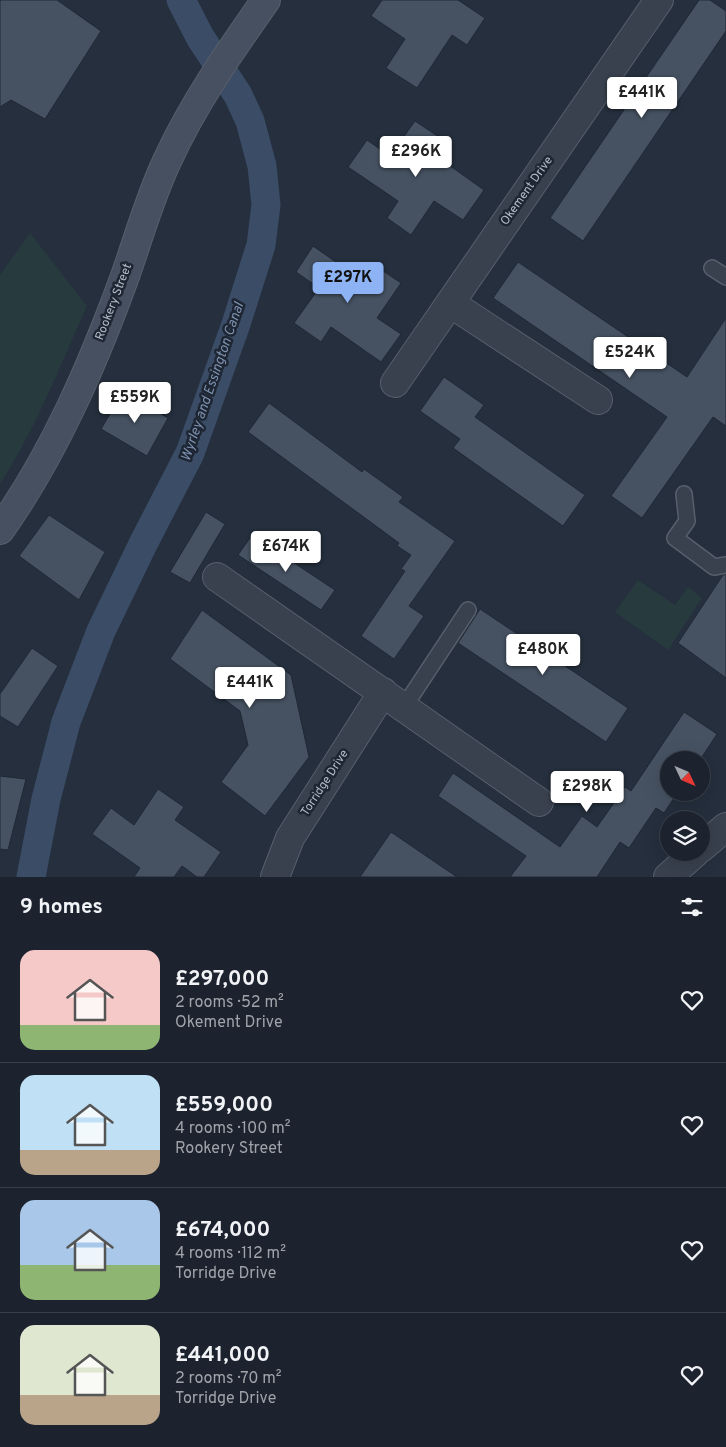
<!DOCTYPE html>
<html lang="en">
<head>
<meta charset="utf-8">
<style>
	:root { --surface:#1c232e; --page:#292f3a; --text:#f1f3f6; --muted:#a0a4aa; --line:#3a404a; --accent:#8eb3f4 }
	body { margin:0; font-family:Overpass,sans-serif; background:var(--page); color:var(--text); height:100vh; display:flex; flex-direction:column; font-size:19px; white-space:nowrap }
	* { box-sizing:border-box; margin:0 }
	p { font-size:16px; color:var(--muted) }
	.icon { flex:none; width:28px; height:28px; fill:none; stroke:currentColor; stroke-width:2; stroke-linecap:round; stroke-linejoin:round }
	.map { position:relative; height:877px; overflow:hidden }
	.details { display:flex; flex-direction:column; background:var(--surface); flex:1 }
	.details>* { flex:none }
	.needle { width:32px; rotate:134deg }
	.controls { position:absolute; left:660px; top:751px; display:grid; gap:10px }
	.controls a { display:grid; place-items:center; width:50px; height:50px; border-radius:50%; background:var(--surface); box-shadow:0 5px 20px #0002,0 0 0 1px var(--line); font-size:25px }
	.price { position:absolute; translate:-50% -42px; padding:0 11px; border-radius:5px; background:#fff; color:#222; font-size:16px; line-height:32px; filter:drop-shadow(0 1px 2px #0008) }
	.price::after { content:''; position:absolute; left:50%; top:30px; width:15px; height:11px; margin-left:-8px; background:inherit; clip-path:polygon(0 0,100% 0,50% 100%) }
	.price.active { background:var(--accent); color:#111 }
	ul { padding:0; list-style:none }
	li { display:flex; align-items:center; gap:15px; height:125px; padding:0 20px }
	li+li { border-top:1px solid var(--line) }
	li span { display:grid; place-items:center; flex:none; width:140px; height:100px; border-radius:15px; color:#555 }
	li>.icon { margin-inline-start:auto }
	span .icon { width:60px; height:60px; fill:#fffc; stroke-width:1 }
	li b { font-size:21px }
	h2 { display:flex; justify-content:space-between; align-items:center; height:60px; padding:0 20px; font-size:21px }
	.map>svg:first-child { display:block }
	.green { fill:#273b3e }
	.lines { fill:none; stroke-linecap:round; stroke-linejoin:round }
	.canal { stroke:#3b4c66; stroke-width:29 }
	.building { fill:#465262; stroke:#202835 }
	.lane-casing { stroke:#575f6c; stroke-width:18 }
	.street-casing { stroke:#575f6c; stroke-width:30 }
	.secondary-casing { stroke:#575f6c; stroke-width:30 }
	.lane { stroke:#39414e; stroke-width:15 }
	.street { stroke:#39414e; stroke-width:28 }
	.secondary { stroke:#475060; stroke-width:28 }
	.labels { text-anchor:middle; dominant-baseline:central; stroke-width:5; stroke-linejoin:round; paint-order:stroke }
	.street-label { font-size:12px; fill:#b5bcc9; stroke:#1e2633 }
	.water-label { font-size:14px; font-style:italic; fill:#7d91af; stroke:#1e2633 }
</style>
</head>
<body>
<div class="map">
<svg width="726" height="877" viewBox="0 0 726 877">
	<rect width="100%" height="100%" fill="#252f3d"/>
	<path class="green" d="M 30,233 L 87,306 C 60,366 36,428 0,484 L 0,275 Z
		M 638,580 L 675,605 L 688,587 L 702,598 L 668,650 L 615,612 Z"/>
	<g class="lines">
		<path class="canal" d="M 31,877 L 46,799 L 66,722 L 101,631 L 144,542 L 190,453 L 236,324 L 261,245 L 266,205 L 262,166 L 250,121 L 238,95 L 200,37 L 181,0"/>
	</g>
	<path class="building" d="M 0,0 L 57,0 L 101,31 L 45,119 L 11,100 L 0,107 Z
		M 382,0 L 458,0 L 485,18 L 467,45 L 452,35 L 417,88 L 386,68 L 405,39 L 371,16 Z
		M 699,0 L 710,0 L 726,11 L 726,31 L 583,241 L 550,218 Z
		M 415,121 L 442,139 L 432,153 L 484,190 L 463,220 L 434,201 L 411,235 L 387,218 L 398,201 L 348,167 L 367,140 L 390,156 Z
		M 313,246 L 362,280 L 373,264 L 401,283 L 377,318 L 401,334 L 381,362 L 331,327 L 321,342 L 294,323 L 319,288 L 296,272 Z
		M 518,262 L 687,377 L 726,318 L 726,426 L 713,417 L 642,518 L 611,496 L 667,417 L 493,298 Z
		M 444,377 L 484,405 L 475,417 L 585,495 L 563,526 L 453,448 L 460,439 L 420,411 Z
		M 123,392 L 168,418 L 147,456 L 101,429 Z
		M 269,403 L 362,472 L 364,469 L 403,497 L 399,502 L 455,541 L 409,606 L 424,616 L 394,659 L 361,636 L 405,571 L 401,569 L 411,555 L 397,546 L 399,543 L 248,432 Z
		M 206,512 L 225,524 L 190,583 L 170,572 Z
		M 49,515 L 105,552 L 79,600 L 19,556 Z
		M 252,535 L 335,590 L 321,610 L 238,555 Z
		M 726,574 L 726,678 L 678,643 L 723,575 Z
		M 480,609 L 628,708 L 606,742 L 458,643 Z
		M 202,610 L 291,675 L 309,757 L 265,816 L 221,782 L 248,745 L 240,711 L 170,659 Z
		M 32,648 L 58,666 L 18,727 L 0,716 L 0,694 Z
		M 684,712 L 717,734 L 700,760 L 669,760 L 669,792 L 678,792 L 664,813 L 656,808 L 629,848 L 620,842 L 597,877 L 510,877 L 526,856 L 438,796 L 453,773 L 560,847 L 582,816 L 597,827 L 625,787 L 631,791 Z
		M 0,776 L 26,779 L 8,850 L 0,849 Z
		M 158,789 L 184,807 L 175,820 L 221,852 L 204,877 L 197,877 L 182,866 L 174,877 L 134,877 L 140,868 L 92,834 L 111,808 L 134,825 Z
		M 391,832 L 457,877 L 360,877 Z"/>
	<g class="lines">
		<defs>
			<path id="lane" d="M 712,268 L 726,277
				M 684,494 L 687,521 L 675,538 L 714,567 L 726,565
				M 404,707 L 468,610"/>
			<path id="street" d="M 450,303 L 598,400
				M 395,383 L 659,0
				M 217,577 L 539,802
				M 701,848 L 726,827
				M 275,877 L 290,838 L 383,692
				M 668,877 L 696,852"/>
			<path id="secondary" d="M 0,530 C 54,454 92,366 124,279 C 138,240 149,199 167,161 C 193,104 230,51 266,0"/>
		</defs>
		<use href="#lane" class="lane-casing"/>
		<use href="#street" class="street-casing"/>
		<use href="#secondary" class="secondary-casing"/>
		<use href="#lane" class="lane"/>
		<use href="#street" class="street"/>
		<use href="#secondary" class="secondary"/>
	</g>
	<g class="labels">
		<g class="street-label">
			<text transform="translate(527 191) rotate(-55)">Okement Drive</text>
			<text transform="translate(114 302) rotate(-69)">Rookery Street</text>
			<text transform="translate(325 783) rotate(-57)">Torridge Drive</text>
		</g>
		<g class="water-label">
			<text transform="translate(213 382) rotate(-71)">Wyrley and Essington Canal</text>
		</g>
	</g>
</svg>
<div class="controls">
<a><svg class="needle" viewBox="-14 -14 28 28"><path d="M0-13l5 13h-10z" fill="#e53935"/><path d="M0 13l5-13h-10z" fill="#a0a4aa"/></svg></a>
<a><svg class="icon" aria-label="layers" viewBox="0 0 24 24"><path d="M12 4l9 5-9 5-9-5zM3 14l9 5 9-5"/></svg></a>
</div>
<b class="price" style="left:642px;top:119px">£441K</b>
<b class="price" style="left:416px;top:178px">£296K</b>
<b class="price active" style="left:348px;top:304px">£297K</b>
<b class="price" style="left:630px;top:379px">£524K</b>
<b class="price" style="left:135px;top:424px">£559K</b>
<b class="price" style="left:286px;top:573px">£674K</b>
<b class="price" style="left:543px;top:676px">£480K</b>
<b class="price" style="left:250px;top:709px">£441K</b>
<b class="price" style="left:587px;top:813px">£298K</b>
</div>
<section class="details">
<h2>9 homes<svg class="icon" aria-label="filters" viewBox="0 0 24 24"><path d="M4 7h16M4 17h16"/><circle cx="9" cy="7" r="2"/><circle cx="15" cy="17" r="2"/></svg></h2>
<ul>
<li><span style="background:linear-gradient(#f6c9c9 75%,#8fb573 0)"><svg class="icon" aria-label="home" viewBox="0 0 24 24"><path d="M3 11l9-7 9 7M6 9v11h12V9"/></svg></span><div><b>£297,000</b><p>2 rooms · 52 m²</p><p>Okement Drive</p></div><svg class="icon" aria-label="heart" viewBox="0 0 24 24"><path d="M12 20l-8-8c-3-5 5-10 8-4 3-6 11-1 8 4z"/></svg></li>
<li><span style="background:linear-gradient(#bfe0f5 75%,#b9a48a 0)"><svg class="icon" aria-label="home" viewBox="0 0 24 24"><path d="M3 11l9-7 9 7M6 9v11h12V9"/></svg></span><div><b>£559,000</b><p>4 rooms · 100 m²</p><p>Rookery Street</p></div><svg class="icon" aria-label="heart" viewBox="0 0 24 24"><path d="M12 20l-8-8c-3-5 5-10 8-4 3-6 11-1 8 4z"/></svg></li>
<li><span style="background:linear-gradient(#a9c7e8 65%,#8fb573 0)"><svg class="icon" aria-label="home" viewBox="0 0 24 24"><path d="M3 11l9-7 9 7M6 9v11h12V9"/></svg></span><div><b>£674,000</b><p>4 rooms · 112 m²</p><p>Torridge Drive</p></div><svg class="icon" aria-label="heart" viewBox="0 0 24 24"><path d="M12 20l-8-8c-3-5 5-10 8-4 3-6 11-1 8 4z"/></svg></li>
<li><span style="background:linear-gradient(#dfe7d0 70%,#b9a48a 0)"><svg class="icon" aria-label="home" viewBox="0 0 24 24"><path d="M3 11l9-7 9 7M6 9v11h12V9"/></svg></span><div><b>£441,000</b><p>2 rooms · 70 m²</p><p>Torridge Drive</p></div><svg class="icon" aria-label="heart" viewBox="0 0 24 24"><path d="M12 20l-8-8c-3-5 5-10 8-4 3-6 11-1 8 4z"/></svg></li>
</ul>
</section>
</body>
</html>
